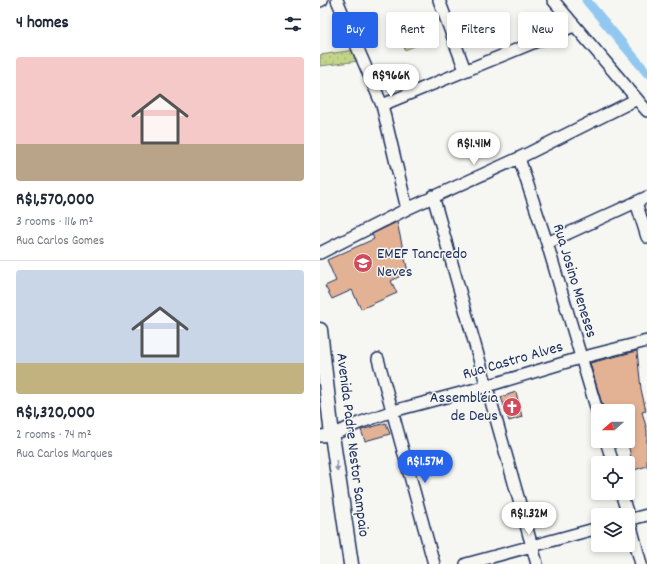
<!DOCTYPE html>
<html lang="en">
<head>
<meta charset="utf-8">
<style>
	:root { --surface:#fff; --page:#f2f2f3; --text:#1f2937; --muted:#747a83; --line:#e0e1e3; --accent:#2563eb }
	body { margin:0; font-family:Dekko,sans-serif; background:var(--page); color:var(--text); height:100vh; display:flex; flex-direction:column; font-size:15px; white-space:nowrap }
	* { box-sizing:border-box; margin:0 }
	p { font-size:13px; color:var(--muted) }
	.icon { flex:none; width:22px; height:22px; fill:none; stroke:currentColor; stroke-width:2; stroke-linecap:round; stroke-linejoin:round }
	.map { position:relative; flex:1; overflow:hidden }
	.drawer { display:flex; flex-direction:column; background:var(--surface); width:320px }
	.drawer>* { flex:none }
	.guide { position:absolute; left:12px; top:12px; width:255px; height:36px; display:flex; gap:8px }
	.needle { width:26px; rotate:249deg }
	.tools { position:absolute; left:271px; top:404px; display:grid; gap:8px }
	.tools a { display:grid; place-items:center; width:44px; height:44px; border-radius:4px; background:var(--surface); box-shadow:0 2px 6px #0003; font-size:20px }
	.price { position:absolute; translate:-50% -34px; padding:0 9px; border-radius:14px; background:#fff; color:#222; font-size:13px; line-height:26px; filter:drop-shadow(0 1px 2px #0008) }
	.price::after { content:''; position:absolute; left:50%; top:24px; width:12px; height:9px; margin-left:-6px; background:inherit; clip-path:polygon(0 0,100% 0,50% 100%) }
	.price.selected { background:var(--accent); color:#fff }
	ul { padding:0; list-style:none }
	li { display:grid; align-content:center; gap:8px; height:212px; padding:0 16px }
	li+li { border-top:1px solid var(--line) }
	li span { display:grid; place-items:center; height:124px; border-radius:4px; color:#555 }
	li>.icon { margin-inline-start:auto }
	span .icon { width:72px; height:72px; fill:#fffc; stroke-width:1 }
	li b { font-size:17px }
	h2 { display:flex; justify-content:space-between; align-items:center; height:48px; padding:0 16px; font-size:17px }
	.chip { padding:0 14px; border-radius:4px; background:var(--surface); box-shadow:0 2px 6px #0003; font-size:14px; line-height:36px }
	.chip.selected { background:var(--accent); color:#fff }
	main { display:flex; flex:1; min-height:0 }
	.map>svg:first-child { display:block }
	.grass { fill:url(#grass-dots); stroke:#708274 }
	.lines { fill:none; stroke-linecap:round; stroke-linejoin:round }
	.canal { stroke:#92c8f0; stroke-width:9 }
	.building { fill:#e3b294; stroke:#1b2f5e }
	.minor-casing { stroke:#1b2f5e; stroke-width:14 }
	.major-casing { stroke:#1b2f5e; stroke-width:17 }
	.minor { stroke:#f6f6f2; stroke-width:11 }
	.major { stroke:#f6f6f2; stroke-width:14 }
	.oneway { fill:#8892a8 }
	.labels { text-anchor:middle; dominant-baseline:central; stroke-width:3; stroke-linejoin:round; paint-order:stroke }
	.poi-label { font-size:16px; fill:#1b2f5e; stroke:#f6f6f2; text-anchor:start }
	.street-label { font-size:16px; fill:#1b2f5e; stroke:#f6f6f2 }
</style>
</head>
<body>
<main>
<section class="drawer">
<h2>4 homes<svg class="icon" aria-label="filters" viewBox="0 0 24 24"><path d="M4 7h16M4 17h16"/><circle cx="9" cy="7" r="2"/><circle cx="15" cy="17" r="2"/></svg></h2>
<ul>
<li><span style="background:linear-gradient(#f6c9c9 70%,#b9a48a 0)"><svg class="icon" aria-label="home" viewBox="0 0 24 24"><path d="M3 11l9-7 9 7M6 9v11h12V9"/></svg></span><div><b>R$1,570,000</b><p>3 rooms · 116 m²</p><p>Rua Carlos Gomes</p></div></li>
<li><span style="background:linear-gradient(#c9d6e8 75%,#c2b280 0)"><svg class="icon" aria-label="home" viewBox="0 0 24 24"><path d="M3 11l9-7 9 7M6 9v11h12V9"/></svg></span><div><b>R$1,320,000</b><p>2 rooms · 74 m²</p><p>Rua Carlos Marques</p></div></li>
</ul>
</section>
<div class="map">
<svg width="327" height="564" viewBox="0 0 327 564">
	<defs>
		<pattern id="grass-dots" width="8" height="8" patternUnits="userSpaceOnUse"><rect width="8" height="8" fill="#c4d58a"/><path d="M2 2h.1M6 6h.1" fill="none" stroke="#a8b77a" stroke-width="1.8" stroke-linecap="round"/></pattern>
	</defs>
	<rect width="100%" height="100%" fill="#f6f6f2"/>
	<filter id="ink" filterUnits="userSpaceOnUse"><feTurbulence type="fractalNoise" baseFrequency=".025" numOctaves="2"/><feDisplacementMap in="SourceGraphic" scale="8" xChannelSelector="R" yChannelSelector="G"/><feConvolveMatrix kernelMatrix="1 2 1 2 8 2 1 2 1" color-interpolation-filters="sRGB"/></filter>
	<g filter="url(#ink)">
		<path class="grass" d="M 112,23 L 117,37 L 85,50 L 80,36 Z
			M 35,50 L 39,61 L 0,66 L 0,55 Z"/>
		<g class="lines">
			<path class="canal" d="M 266,0 L 327,73"/>
		</g>
		<path class="building" d="M 77,222 L 88,272 L 71,281 L 77,293 L 41,309 L 32,290 L 12,299 L 5,286 L 16,281 L 7,260 L 54,239 L 52,234 Z
			M 317,351 L 321,389 L 326,411 L 322,412 L 327,430 L 327,466 L 314,470 L 308,444 L 308,411 L 284,411 L 270,363 Z
			M 196,392 L 202,417 L 189,421 L 181,397 Z
			M 66,423 L 70,434 L 45,441 L 41,430 Z"/>
		<g class="lines">
			<defs>
				<path id="minor" d="M 17,0 L 62,105 L 87,209
					M 119,0 L 145,70
					M 233,0 L 327,111
					M 0,1 L 2,0
					M 62,105 L 254,26
					M 199,158 L 227,243 L 278,414
					M 113,196 L 217,564
					M 316,202 L 327,237
					M 227,243 L 327,197
					M 0,253 L 87,209 L 199,158 L 317,99
					M 58,359 L 114,564
					M 0,436 L 12,435 L 39,423 L 73,411 L 167,386 L 260,358 L 327,341
					M 286,441 L 293,463
					M 301,493 L 308,515
					M 308,515 L 321,564
					M 308,520 L 327,515
					M 146,564 L 278,528"/>
				<path id="major" d="M 0,330 L 12,435 L 31,564"/>
			</defs>
			<use href="#minor" class="minor-casing"/>
			<use href="#major" class="major-casing"/>
			<use href="#minor" class="minor"/>
			<use href="#major" class="major"/>
		</g>
		<defs><path id="oneway-solid" d="M-6-.8H1V-3.2L6.5 0L1 3.2V.8H-6Z"/></defs>
		<use class="oneway" href="#oneway-solid" transform="translate(17 466) rotate(82)"/>
	</g>
	<defs>
		<symbol id="school-disc" viewBox="-11 -11 22 22"><circle r="9.5" fill="#d1495b" stroke="#f6f6f2"/><path d="M0-5L7-2L0 1L-7-2ZM-4 1L0 2.5L4 1V4Q0 6-4 4Z" fill="#fff"/></symbol>
		<symbol id="church-disc" viewBox="-11 -11 22 22"><circle r="9.5" fill="#d1495b" stroke="#f6f6f2"/><path d="M-1.2-6h2.4v3.5h3.3v2.4h-3.3V6h-2.4V-.1h-3.3v-2.4h3.3Z" fill="#fff"/></symbol>
	</defs>
	<g fill-rule="evenodd">
		<use href="#school-disc" x="32" y="252" width="22" height="22"/>
		<use href="#church-disc" x="181" y="396" width="22" height="22"/>
	</g>
	<g class="labels">
		<g class="poi-label">
			<text x="57" y="254">EMEF Tancredo<tspan x="57" dy="18">Neves</tspan></text>
			<text x="178" y="398" text-anchor="end">Assembléia<tspan x="178" dy="18">de Deus</tspan></text>
		</g>
		<g class="street-label">
			<text transform="translate(254 281) rotate(73)">Rua Josino Meneses</text>
			<text transform="translate(193 361) rotate(-16)">Rua Castro Alves</text>
			<text transform="translate(32 445) rotate(83)">Avenida Padre Nestor Sampaio</text>
		</g>
	</g>
</svg>
<div class="tools">
<a><svg class="needle" viewBox="-14 -14 28 28"><path d="M0-13l5 13h-10z" fill="#e53935"/><path d="M0 13l5-13h-10z" fill="#747a83"/></svg></a>
<a><svg class="icon" aria-label="locate" viewBox="0 0 24 24"><circle cx="12" cy="12" r="6"/><path d="M12 2v4M12 18v4M2 12h4M18 12h4"/></svg></a>
<a><svg class="icon" aria-label="layers" viewBox="0 0 24 24"><path d="M12 4l9 5-9 5-9-5zM3 14l9 5 9-5"/></svg></a>
</div>
<b class="price" style="left:71px;top:98px">R$966K</b>
<b class="price" style="left:154px;top:166px">R$1.41M</b>
<b class="price selected" style="left:105px;top:484px">R$1.57M</b>
<b class="price" style="left:209px;top:536px">R$1.32M</b>
<div class="guide">
<a class="chip selected">Buy</a>
<a class="chip">Rent</a>
<a class="chip">Filters</a>
<a class="chip">New</a>
</div>
</div>
</main>
</body>
</html>
